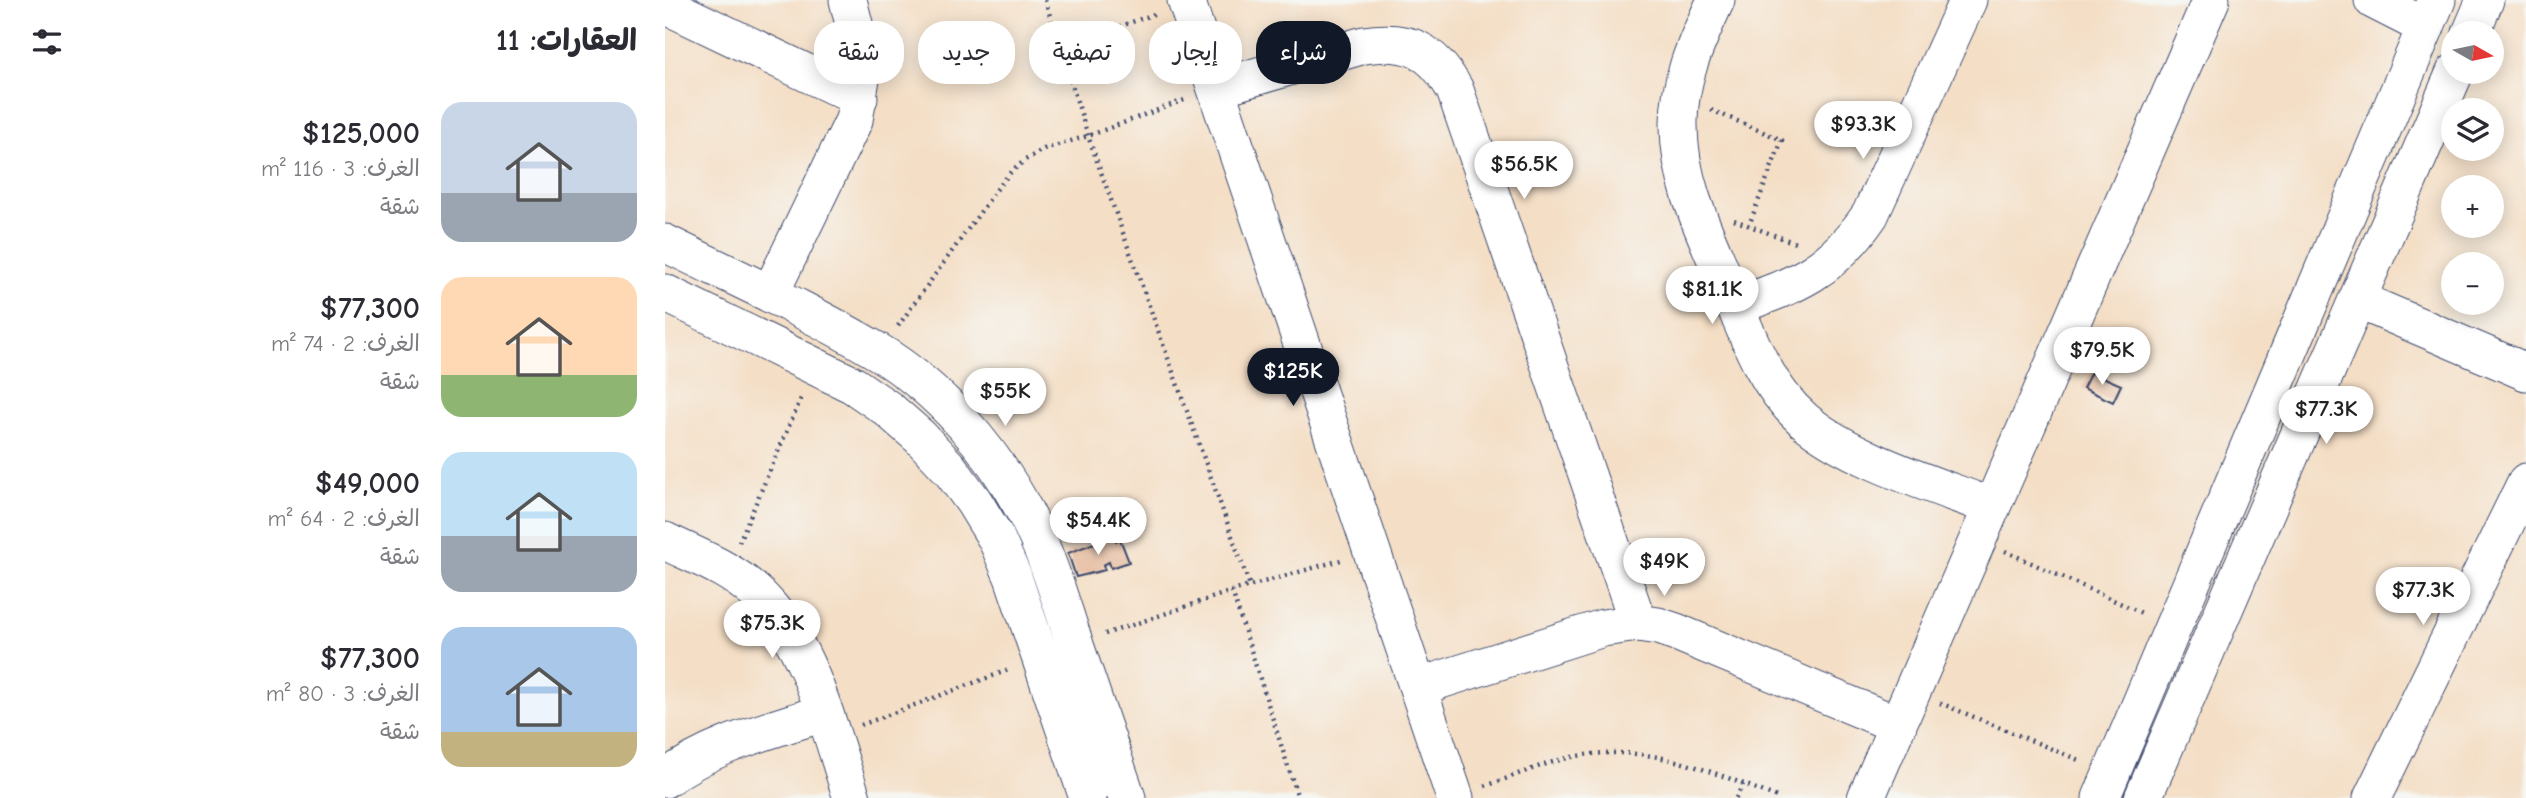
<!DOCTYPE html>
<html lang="ar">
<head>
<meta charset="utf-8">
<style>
	:root { --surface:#fff; --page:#f7f7f7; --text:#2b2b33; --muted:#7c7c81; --accent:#111827 }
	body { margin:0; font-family:"Comic Neue","Playpen Sans Arabic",sans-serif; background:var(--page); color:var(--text); direction:rtl; height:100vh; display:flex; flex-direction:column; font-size:26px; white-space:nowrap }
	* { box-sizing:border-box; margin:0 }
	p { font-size:23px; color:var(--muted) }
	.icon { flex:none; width:38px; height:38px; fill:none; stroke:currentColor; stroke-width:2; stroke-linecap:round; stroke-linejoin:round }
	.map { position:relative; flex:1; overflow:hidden; direction:ltr }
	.side { display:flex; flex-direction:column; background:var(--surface); width:665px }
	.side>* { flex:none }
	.guide { position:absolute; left:21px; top:21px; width:665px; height:63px; direction:rtl; display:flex; gap:14px }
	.needle { width:46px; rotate:99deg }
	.controls { position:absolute; left:1776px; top:21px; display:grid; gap:14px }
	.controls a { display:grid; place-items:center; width:63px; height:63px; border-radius:50%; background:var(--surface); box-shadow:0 4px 18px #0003; font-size:35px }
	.price { position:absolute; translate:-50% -60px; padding:0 16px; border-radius:24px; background:#fff; color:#222; font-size:23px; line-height:46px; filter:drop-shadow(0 2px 4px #0008) }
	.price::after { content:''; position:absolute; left:50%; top:42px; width:21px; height:16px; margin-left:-10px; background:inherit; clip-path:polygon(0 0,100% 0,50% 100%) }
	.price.on { background:var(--accent); color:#fff }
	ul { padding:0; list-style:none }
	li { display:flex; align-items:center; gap:21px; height:175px; padding:0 28px }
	li span { display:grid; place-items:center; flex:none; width:196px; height:140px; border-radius:21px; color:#555 }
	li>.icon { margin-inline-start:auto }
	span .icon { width:84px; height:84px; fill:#fffc; stroke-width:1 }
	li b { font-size:30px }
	h2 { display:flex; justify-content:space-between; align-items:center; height:84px; padding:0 28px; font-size:30px }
	.pill { padding:0 24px; border-radius:28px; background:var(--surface); box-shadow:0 4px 18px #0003; font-size:24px; line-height:63px }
	.pill.on { background:var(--accent); color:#fff }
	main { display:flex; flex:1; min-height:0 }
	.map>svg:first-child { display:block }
	.building { fill:#e5b799 }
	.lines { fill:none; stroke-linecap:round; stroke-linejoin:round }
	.minor-casing { stroke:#3c496d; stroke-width:39 }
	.path { stroke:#3c496d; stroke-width:4.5; stroke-dasharray:2 5; stroke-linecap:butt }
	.minor { stroke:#fff; stroke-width:37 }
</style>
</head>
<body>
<main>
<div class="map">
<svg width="1861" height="798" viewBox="0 0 1861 798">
	<rect width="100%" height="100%" fill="#f6f6f2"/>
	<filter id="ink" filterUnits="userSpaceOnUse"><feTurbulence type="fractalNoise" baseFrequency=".0143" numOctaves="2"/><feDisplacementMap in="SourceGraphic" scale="14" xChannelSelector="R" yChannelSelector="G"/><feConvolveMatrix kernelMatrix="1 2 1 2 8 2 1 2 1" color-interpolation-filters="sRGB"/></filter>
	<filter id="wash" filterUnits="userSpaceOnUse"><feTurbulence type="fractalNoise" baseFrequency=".00686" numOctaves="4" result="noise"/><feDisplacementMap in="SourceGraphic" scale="28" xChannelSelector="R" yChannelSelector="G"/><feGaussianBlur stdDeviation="1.57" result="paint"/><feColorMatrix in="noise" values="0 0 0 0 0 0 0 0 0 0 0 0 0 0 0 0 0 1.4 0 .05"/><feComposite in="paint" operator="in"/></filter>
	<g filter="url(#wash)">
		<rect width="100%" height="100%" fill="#f4dec5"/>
		<g id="blocks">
			<path class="building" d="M 1426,372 L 1456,385 L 1448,402 L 1418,388 Z
				M 448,536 L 451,541 L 455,539 L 464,562 L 446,568 L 444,562 L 438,565 L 440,570 L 411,577 L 403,553 Z"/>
		</g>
	</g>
	<g filter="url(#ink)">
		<use href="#blocks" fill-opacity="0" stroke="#3c496d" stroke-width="2"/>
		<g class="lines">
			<defs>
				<path id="minor" d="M 521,0 L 790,798
					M 1051,0 C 1032,41 1013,80 1014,126 C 1014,181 1038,229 1059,278 C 1080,329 1097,383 1139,420 C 1185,459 1270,485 1327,507
					M 1708,0 L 1761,27
					M 0,5 L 194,98
					M 1806,33 L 1820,0
					M 552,88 L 699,45 C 744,38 768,50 790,90 L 973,623
					M 0,243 C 71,278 145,311 212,351 C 275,389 328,450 361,514 C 383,556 396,603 411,648 C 428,698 445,748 462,798
					M 0,293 L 188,385 L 223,409 L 255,437 L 284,468 L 309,502 L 331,538 L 348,577 L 423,798
					M 105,294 L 189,120 L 197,73 L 195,48 L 183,0
					M 1693,300 L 1861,372
					M 1071,306 C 1133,284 1166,272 1205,215 L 1303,0
					M 0,541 C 30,556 64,568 89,591 C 145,640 164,729 187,798
					M 753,687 L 938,628 L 973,623 L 993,626 L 1011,632 L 1233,725
					M 0,779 C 47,744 104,731 158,713
					M 1201,798 L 1546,0
					M 1436,798 L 1772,0
					M 1478,798 L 1790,72
					M 1707,798 L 1861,482"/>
			</defs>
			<use href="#minor" class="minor-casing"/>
			<path class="path" d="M 380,0 L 423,136 L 585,586
				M 395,48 L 492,13
				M 1046,110 L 1117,140 L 1084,225
				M 1069,220 L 1133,244
				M 233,326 L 332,189 L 345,173 L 360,160 L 379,149 L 423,136 L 522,99
				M 74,542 L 137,396
				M 1340,551 L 1479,614
				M 567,591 L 633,798
				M 440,634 L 567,591 L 676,560
				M 1275,703 L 1416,761
				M 196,725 L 346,669
				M 820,786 C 848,777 878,763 907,757 C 986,742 1043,771 1115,798
				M 1071,798 L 1078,784"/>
			<use href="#minor" class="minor"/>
		</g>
	</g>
</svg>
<div class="controls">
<a><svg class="needle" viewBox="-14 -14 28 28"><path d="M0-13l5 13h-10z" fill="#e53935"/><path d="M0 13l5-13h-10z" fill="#7c7c81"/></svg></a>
<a><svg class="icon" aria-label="layers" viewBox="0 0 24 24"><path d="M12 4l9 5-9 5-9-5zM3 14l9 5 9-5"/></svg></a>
<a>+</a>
<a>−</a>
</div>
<b class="price" style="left:1198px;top:161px">$93.3K</b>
<b class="price" style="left:859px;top:201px">$56.5K</b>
<b class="price" style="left:1047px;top:326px">$81.1K</b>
<b class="price" style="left:1437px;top:387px">$79.5K</b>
<b class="price on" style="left:628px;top:408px">$125K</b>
<b class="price" style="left:340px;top:428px">$55K</b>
<b class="price" style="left:1661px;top:446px">$77.3K</b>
<b class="price" style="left:433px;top:557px">$54.4K</b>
<b class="price" style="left:999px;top:598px">$49K</b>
<b class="price" style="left:1758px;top:627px">$77.3K</b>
<b class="price" style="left:107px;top:660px">$75.3K</b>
<div class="guide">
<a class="pill on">شراء</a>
<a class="pill">إيجار</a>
<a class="pill">تصفية</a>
<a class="pill">جديد</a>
<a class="pill">شقة</a>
</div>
</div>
<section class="side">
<h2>العقارات: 11<svg class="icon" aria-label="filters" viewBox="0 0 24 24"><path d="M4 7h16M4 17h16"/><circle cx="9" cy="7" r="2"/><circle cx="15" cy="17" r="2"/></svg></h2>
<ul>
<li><span style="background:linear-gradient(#c9d6e8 65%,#9aa5b1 0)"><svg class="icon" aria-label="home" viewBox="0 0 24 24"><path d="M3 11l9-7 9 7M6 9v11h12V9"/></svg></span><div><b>$125,000</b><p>الغرف: 3 · 116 m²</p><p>شقة</p></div></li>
<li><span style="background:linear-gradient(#ffd9b3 70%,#8fb573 0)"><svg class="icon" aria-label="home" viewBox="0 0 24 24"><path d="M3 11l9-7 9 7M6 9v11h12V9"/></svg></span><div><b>$77,300</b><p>الغرف: 2 · 74 m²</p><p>شقة</p></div></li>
<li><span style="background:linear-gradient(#bfe0f5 60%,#9aa5b1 0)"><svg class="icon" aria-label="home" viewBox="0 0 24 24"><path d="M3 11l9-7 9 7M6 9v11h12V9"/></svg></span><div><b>$49,000</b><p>الغرف: 2 · 64 m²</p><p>شقة</p></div></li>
<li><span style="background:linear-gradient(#a9c7e8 75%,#c2b280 0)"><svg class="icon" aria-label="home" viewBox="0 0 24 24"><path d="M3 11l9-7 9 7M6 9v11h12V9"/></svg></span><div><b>$77,300</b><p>الغرف: 3 · 80 m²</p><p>شقة</p></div></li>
</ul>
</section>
</main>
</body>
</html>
